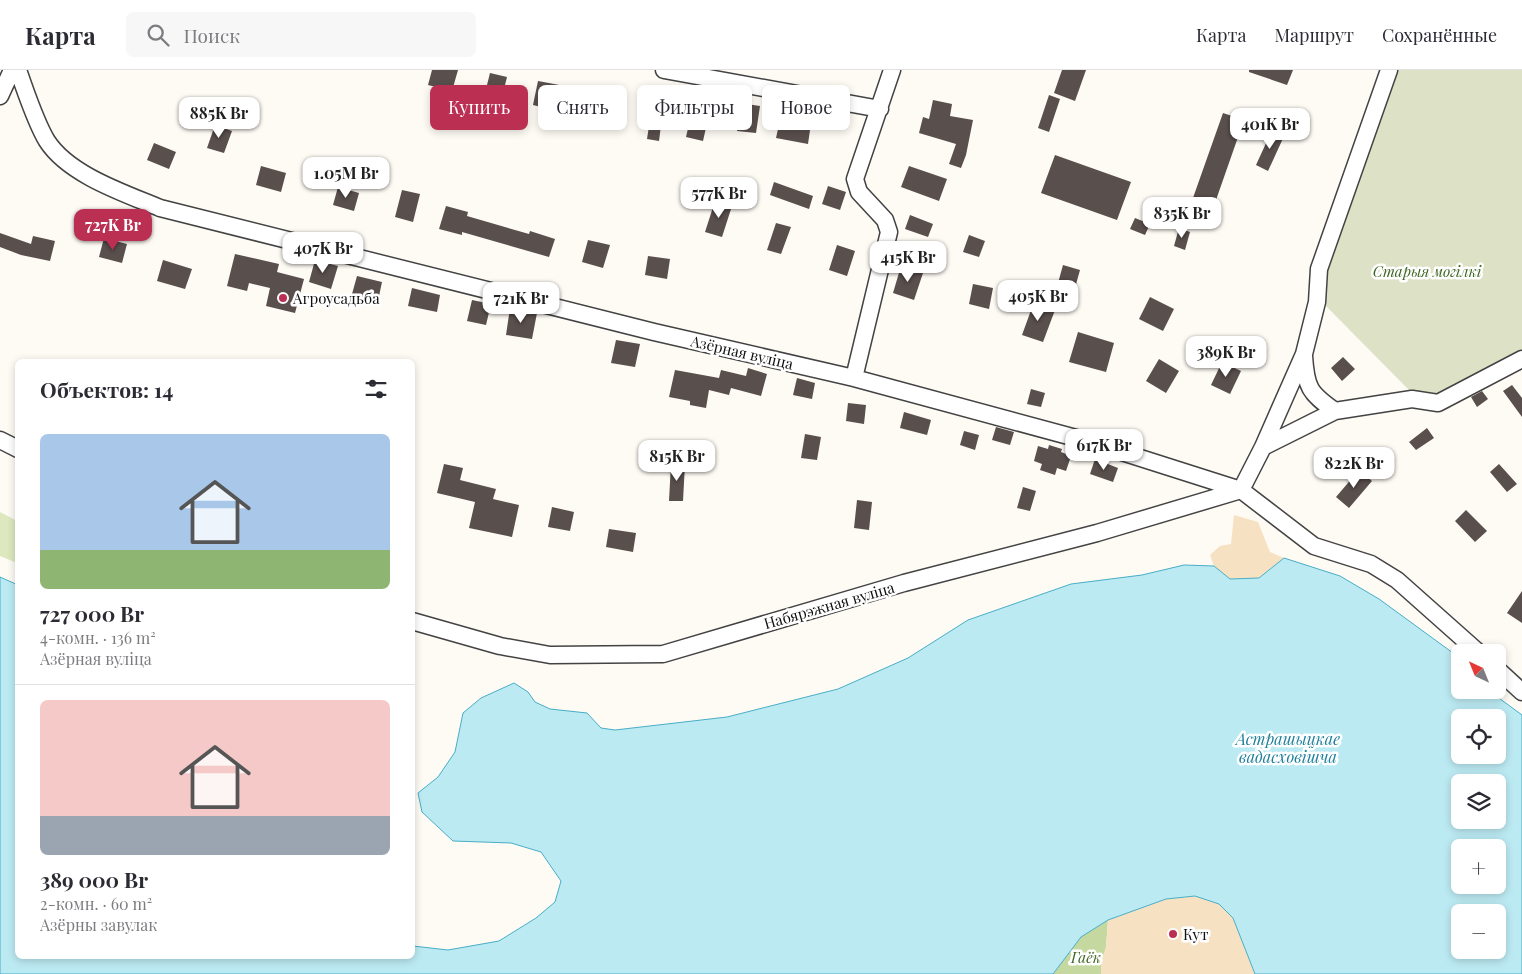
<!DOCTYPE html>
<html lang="ru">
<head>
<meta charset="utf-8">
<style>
	:root { --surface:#fff; --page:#f7f7f7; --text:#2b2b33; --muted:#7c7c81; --line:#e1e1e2; --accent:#ba2f52 }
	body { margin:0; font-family:"Playfair Display",serif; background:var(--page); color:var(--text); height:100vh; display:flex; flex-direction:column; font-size:19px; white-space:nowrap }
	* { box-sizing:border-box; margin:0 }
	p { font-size:16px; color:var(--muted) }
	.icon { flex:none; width:28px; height:28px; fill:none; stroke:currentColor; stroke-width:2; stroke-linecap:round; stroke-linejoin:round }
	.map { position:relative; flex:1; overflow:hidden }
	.sheet { position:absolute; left:15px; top:289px; width:400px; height:600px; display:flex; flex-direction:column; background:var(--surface); border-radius:8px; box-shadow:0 2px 8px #0003 }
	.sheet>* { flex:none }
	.guide { position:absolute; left:430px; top:15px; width:475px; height:45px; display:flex; gap:10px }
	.needle { width:32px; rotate:317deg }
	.controls { position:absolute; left:1451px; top:574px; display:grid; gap:10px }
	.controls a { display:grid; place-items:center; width:55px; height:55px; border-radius:8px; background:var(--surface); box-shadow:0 2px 8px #0003; font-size:25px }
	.price { position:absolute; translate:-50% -42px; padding:0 11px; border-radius:10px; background:#fff; color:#222; font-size:16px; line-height:32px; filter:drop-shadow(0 1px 2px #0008) }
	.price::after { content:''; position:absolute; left:50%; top:30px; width:15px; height:11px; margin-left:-8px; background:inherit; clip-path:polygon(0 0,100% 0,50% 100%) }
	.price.on { background:var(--accent); color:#fff }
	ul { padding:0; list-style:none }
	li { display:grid; align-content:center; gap:10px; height:265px; padding:0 25px }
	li+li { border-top:1px solid var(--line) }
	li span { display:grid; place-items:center; height:155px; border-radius:8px; color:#555 }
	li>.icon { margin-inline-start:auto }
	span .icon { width:90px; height:90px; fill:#fffc; stroke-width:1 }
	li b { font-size:21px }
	h2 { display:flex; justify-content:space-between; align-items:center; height:60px; padding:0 25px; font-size:21px }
	.chip { padding:0 18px; border-radius:8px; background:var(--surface); box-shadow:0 2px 8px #0003; font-size:18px; line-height:45px }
	.chip.on { background:var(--accent); color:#fff }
	header { display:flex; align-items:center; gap:30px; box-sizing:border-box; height:70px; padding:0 25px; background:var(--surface); border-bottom:1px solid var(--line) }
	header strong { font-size:24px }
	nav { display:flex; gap:28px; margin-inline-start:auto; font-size:18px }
	.search { width:350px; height:45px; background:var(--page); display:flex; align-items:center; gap:12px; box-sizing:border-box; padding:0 18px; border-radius:8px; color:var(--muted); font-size:19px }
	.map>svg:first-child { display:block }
	.green { fill:#dde8bf }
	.forest { fill:#c4d89f }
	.sand { fill:#f7e1c3 }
	.cemetery { fill:#dde1c5 }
	.water { fill:#bceaf3; stroke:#47aec6; fill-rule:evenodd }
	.building { fill:#594f4d }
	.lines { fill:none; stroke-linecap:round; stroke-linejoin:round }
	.minor-casing { stroke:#434343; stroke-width:19 }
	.minor { stroke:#fff; stroke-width:16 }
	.poi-dot { fill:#ba2f52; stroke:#fff; stroke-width:2 }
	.labels { text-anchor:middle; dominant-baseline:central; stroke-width:5; stroke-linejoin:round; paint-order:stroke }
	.park-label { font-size:15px; font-style:italic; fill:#3f6623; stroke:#fff }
	.poi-label { font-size:15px; fill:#101010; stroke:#fff; text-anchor:start }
	.street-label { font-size:15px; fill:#101010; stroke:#fff }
	.water-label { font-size:16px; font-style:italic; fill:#1f809c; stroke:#fff }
</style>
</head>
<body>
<header>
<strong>Карта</strong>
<div class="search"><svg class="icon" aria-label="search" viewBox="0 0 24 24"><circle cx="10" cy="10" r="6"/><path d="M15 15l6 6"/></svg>Поиск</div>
<nav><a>Карта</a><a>Маршрут</a><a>Сохранённые</a></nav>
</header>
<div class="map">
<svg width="1522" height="904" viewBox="0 0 1522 904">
	<rect width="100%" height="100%" fill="#fefaf4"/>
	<path class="green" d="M 0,442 L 17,451 L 17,493 L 0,486 Z"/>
	<path class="forest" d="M 1108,850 L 1106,877 L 1101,894 L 1101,904 L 1053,904 L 1081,867 Z"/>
	<path class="sand" d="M 1234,445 L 1258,452 L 1270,482 L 1284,488 L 1259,508 L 1230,509 L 1214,496 L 1210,485 L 1220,476 L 1231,474 Z
		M 1195,826 L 1219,834 L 1233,848 L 1255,904 L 1101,904 L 1101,894 L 1106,877 L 1108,850 L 1166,829 Z"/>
	<path class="cemetery" d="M 1397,0 L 1522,0 L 1522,283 L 1439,330 L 1424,329 L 1409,320 L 1326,236 L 1321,213 Z"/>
	<path class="water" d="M 1284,488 L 1340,506 L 1379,529 L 1453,583 L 1460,591 L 1460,620 L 1488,620 L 1522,645 L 1522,904 L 1255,904 L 1233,848 L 1219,834 L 1195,826 L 1166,829 L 1108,850 L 1081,867 L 1053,904 L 0,904 L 0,507 L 18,515 L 18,886 L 412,886 L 413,876 L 448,880 L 499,871 L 536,848 L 555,832 L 561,811 L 541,782 L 511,773 L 453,771 L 422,742 L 418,723 L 438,707 L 455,682 L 463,643 L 481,628 L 514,613 L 528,622 L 535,632 L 550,639 L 587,643 L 601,658 L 615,660 L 727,647 L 838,619 L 908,588 L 968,550 L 1071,514 L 1142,505 L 1184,495 L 1214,496 L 1230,509 L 1259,508 ZM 1460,648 L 1498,648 L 1498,685 L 1460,685 ZM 1460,712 L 1498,712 L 1498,750 L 1460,750 ZM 1460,778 L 1498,778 L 1498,815 L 1460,815 ZM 1460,842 L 1498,842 L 1498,880 L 1460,880 Z"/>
	<path class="building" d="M 432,0 L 458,0 L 452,21 L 428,15 Z
		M 1062,0 L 1086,0 L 1075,31 L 1054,23 Z
		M 1249,0 L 1293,0 L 1287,15 L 1249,2 Z
		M 490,3 L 507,7 L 500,35 L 483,31 Z
		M 538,11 L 613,25 L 608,47 L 575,40 L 573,53 L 561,52 L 562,42 L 533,35 Z
		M 1049,25 L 1060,29 L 1049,62 L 1038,58 Z
		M 645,29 L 664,32 L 659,71 L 647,69 L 649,56 L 641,54 Z
		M 933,30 L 952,34 L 950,46 L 973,50 L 966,85 L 961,98 L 949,94 L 956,74 L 919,63 L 923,47 L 929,49 Z
		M 740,33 L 760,36 L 756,63 L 737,61 Z
		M 693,37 L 710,40 L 703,71 L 686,67 Z
		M 1223,43 L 1244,50 L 1209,150 L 1188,142 Z
		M 781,45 L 806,47 L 804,59 L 810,60 L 808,74 L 776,68 Z
		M 215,55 L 232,61 L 224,83 L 207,78 Z
		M 1273,58 L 1285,64 L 1268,101 L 1256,95 Z
		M 154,73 L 176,82 L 169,99 L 147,90 Z
		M 1055,85 L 1131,112 L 1117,150 L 1041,123 Z
		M 261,96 L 286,103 L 281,122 L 256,115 Z
		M 909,96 L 947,109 L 939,131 L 901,117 Z
		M 733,107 L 748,111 L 746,121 L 731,118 Z
		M 774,112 L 813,126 L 809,139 L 770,125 Z
		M 828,116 L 846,122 L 840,140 L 822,134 Z
		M 338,117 L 359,123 L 354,141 L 333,135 Z
		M 402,120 L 420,124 L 413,152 L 395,147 Z
		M 715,131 L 732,136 L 722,167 L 705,162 Z
		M 446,136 L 468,142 L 467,146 L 529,164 L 530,161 L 555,169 L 549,187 L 462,162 L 462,165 L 439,159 Z
		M 910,145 L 933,154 L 928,167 L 905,159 Z
		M 1135,148 L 1150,154 L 1145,165 L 1130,159 Z
		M 776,153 L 791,157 L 781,184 L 767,180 Z
		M 1179,158 L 1190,162 L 1185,180 L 1174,176 Z
		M 0,163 L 31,174 L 33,166 L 55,171 L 50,191 L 21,185 L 0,177 Z
		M 969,165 L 985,171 L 979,187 L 963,182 Z
		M 104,168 L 127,174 L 122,193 L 99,187 Z
		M 588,170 L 610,175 L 603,198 L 582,192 Z
		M 837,175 L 855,181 L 847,206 L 829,200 Z
		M 235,184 L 279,194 L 277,202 L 304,209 L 295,243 L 266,236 L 270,218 L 249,213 L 247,221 L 227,216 Z
		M 648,186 L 670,189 L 667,209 L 645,205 Z
		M 163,190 L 192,199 L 185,219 L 157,211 Z
		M 315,190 L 338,196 L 331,219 L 309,212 Z
		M 1063,195 L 1080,200 L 1075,218 L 1058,213 Z
		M 901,196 L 923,203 L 914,230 L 893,223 Z
		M 357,206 L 382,212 L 378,231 L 352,224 Z
		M 973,214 L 993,218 L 989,239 L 969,234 Z
		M 412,218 L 440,225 L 437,242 L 408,236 Z
		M 1150,227 L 1174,239 L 1163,261 L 1139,249 Z
		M 472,230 L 491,234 L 486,255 L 467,251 Z
		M 1034,232 L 1055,240 L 1043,272 L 1022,265 Z
		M 510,238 L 537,243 L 532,269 L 506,265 Z
		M 1078,262 L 1114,273 L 1106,302 L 1069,292 Z
		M 616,270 L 640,274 L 635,297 L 611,293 Z
		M 1343,287 L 1355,299 L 1342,311 L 1331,298 Z
		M 1159,289 L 1179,301 L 1166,323 L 1146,311 Z
		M 1222,292 L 1241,301 L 1230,324 L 1211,315 Z
		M 748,298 L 767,304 L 761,326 L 731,318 L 729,325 L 709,320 L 706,338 L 690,335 L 690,331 L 669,327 L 675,300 L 719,308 L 721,300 L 746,306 Z
		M 797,308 L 815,313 L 812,329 L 793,325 Z
		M 1512,315 L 1522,328 L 1522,347 L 1503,321 Z
		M 1031,319 L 1045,323 L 1041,337 L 1027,334 Z
		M 1482,321 L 1488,329 L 1477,337 L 1471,327 Z
		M 848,333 L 866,335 L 864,354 L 846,351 Z
		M 904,342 L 931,350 L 927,365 L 900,358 Z
		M 996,357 L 1014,362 L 1010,375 L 992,370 Z
		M 1427,358 L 1434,368 L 1416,380 L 1409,372 Z
		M 964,361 L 979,365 L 975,380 L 960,375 Z
		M 805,364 L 821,367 L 817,390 L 801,388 Z
		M 1049,375 L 1062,379 L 1061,382 L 1071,386 L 1066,401 L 1057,398 L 1055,405 L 1040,400 L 1042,394 L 1034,391 L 1038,376 L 1048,379 Z
		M 1095,389 L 1118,398 L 1113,412 L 1090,404 Z
		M 671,393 L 685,394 L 683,431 L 669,431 Z
		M 444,394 L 463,398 L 460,410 L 496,419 L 493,429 L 519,435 L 512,467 L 469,458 L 475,432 L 437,423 Z
		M 1499,394 L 1517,414 L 1507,422 L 1490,402 Z
		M 1359,400 L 1372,411 L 1349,438 L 1336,427 Z
		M 1023,417 L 1036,421 L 1030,441 L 1017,438 Z
		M 857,430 L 872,432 L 869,460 L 854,458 Z
		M 552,437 L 574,442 L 570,461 L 548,457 Z
		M 1466,440 L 1487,461 L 1475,472 L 1455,451 Z
		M 609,459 L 636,463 L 633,482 L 606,477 Z
		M 1522,521 L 1522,553 L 1507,543 Z"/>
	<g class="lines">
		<defs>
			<path id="minor" d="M 18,0 C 26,22 35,51 47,71 C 69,105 124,123 160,138 L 654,262 L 854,308 L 1087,371 L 1241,420 L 1314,476 L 1371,494 L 1397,510 L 1478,582
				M 664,0 L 880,39
				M 0,26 L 12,0
				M 1304,286 C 1306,317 1309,323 1335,341
				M 854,308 L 889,162 L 885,150 L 859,122 L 855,109 L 892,0
				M 0,370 L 18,379
				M 1263,377 L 1335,341 L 1412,329 L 1438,333 L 1522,289
				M 412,551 L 500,576 L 550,585 L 663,584 L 904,513 L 1097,463 L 1241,420 L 1263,377 L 1304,284 L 1317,232 L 1319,199 L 1389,0
				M 1498,600 L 1522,622"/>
		</defs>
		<use href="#minor" class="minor-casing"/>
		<use href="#minor" class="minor"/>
	</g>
	<g class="poi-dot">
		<circle cx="283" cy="228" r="5"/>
		<circle cx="1173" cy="864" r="5"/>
	</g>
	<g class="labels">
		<g class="park-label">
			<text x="1427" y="201">Старыя могілкі</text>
			<text x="1086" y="887">Гаёк</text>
		</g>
		<g class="poi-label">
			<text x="293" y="228">Агроусадьба</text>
			<text x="1183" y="864">Кут</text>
		</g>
		<g class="street-label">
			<text transform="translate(742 282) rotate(13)">Азёрная вуліца</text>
			<text transform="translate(829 535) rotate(-16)">Набярэжная вуліца</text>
		</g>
		<g class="water-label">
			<text x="1288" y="668">Астрашыцкае<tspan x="1288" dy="18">вадасховішча</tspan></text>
		</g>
	</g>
</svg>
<div class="controls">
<a><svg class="needle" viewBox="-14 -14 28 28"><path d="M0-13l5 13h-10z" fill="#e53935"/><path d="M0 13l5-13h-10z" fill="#7c7c81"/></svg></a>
<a><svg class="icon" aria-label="locate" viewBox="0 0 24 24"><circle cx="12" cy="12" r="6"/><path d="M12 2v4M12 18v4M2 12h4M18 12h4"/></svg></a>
<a><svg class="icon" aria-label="layers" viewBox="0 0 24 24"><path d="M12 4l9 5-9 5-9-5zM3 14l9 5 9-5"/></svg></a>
<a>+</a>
<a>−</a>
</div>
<b class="price" style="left:219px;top:69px">885K Br</b>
<b class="price" style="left:1270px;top:80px">401K Br</b>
<b class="price" style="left:346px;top:129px">1.05M Br</b>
<b class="price" style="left:719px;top:149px">577K Br</b>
<b class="price" style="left:1182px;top:169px">835K Br</b>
<b class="price on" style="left:113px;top:181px">727K Br</b>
<b class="price" style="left:323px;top:204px">407K Br</b>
<b class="price" style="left:908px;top:213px">415K Br</b>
<b class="price" style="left:1038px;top:252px">405K Br</b>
<b class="price" style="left:521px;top:254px">721K Br</b>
<b class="price" style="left:1226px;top:308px">389K Br</b>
<b class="price" style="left:1104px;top:401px">617K Br</b>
<b class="price" style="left:677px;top:412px">815K Br</b>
<b class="price" style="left:1354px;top:419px">822K Br</b>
<div class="guide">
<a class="chip on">Купить</a>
<a class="chip">Снять</a>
<a class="chip">Фильтры</a>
<a class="chip">Новое</a>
</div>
<section class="sheet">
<h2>Объектов: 14<svg class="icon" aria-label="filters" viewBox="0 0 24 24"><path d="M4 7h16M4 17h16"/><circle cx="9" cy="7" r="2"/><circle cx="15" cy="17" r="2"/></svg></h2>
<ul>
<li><span style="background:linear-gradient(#a9c7e8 75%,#8fb573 0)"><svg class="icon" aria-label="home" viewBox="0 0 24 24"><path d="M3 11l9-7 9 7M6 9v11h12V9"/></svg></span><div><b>727 000 Br</b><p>4-комн. · 136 m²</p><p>Азёрная вуліца</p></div></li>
<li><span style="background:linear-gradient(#f6c9c9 75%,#9aa5b1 0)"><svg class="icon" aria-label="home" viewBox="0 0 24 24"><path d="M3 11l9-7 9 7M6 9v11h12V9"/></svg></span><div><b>389 000 Br</b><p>2-комн. · 60 m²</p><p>Азёрны завулак</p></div></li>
</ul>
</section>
</div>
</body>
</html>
